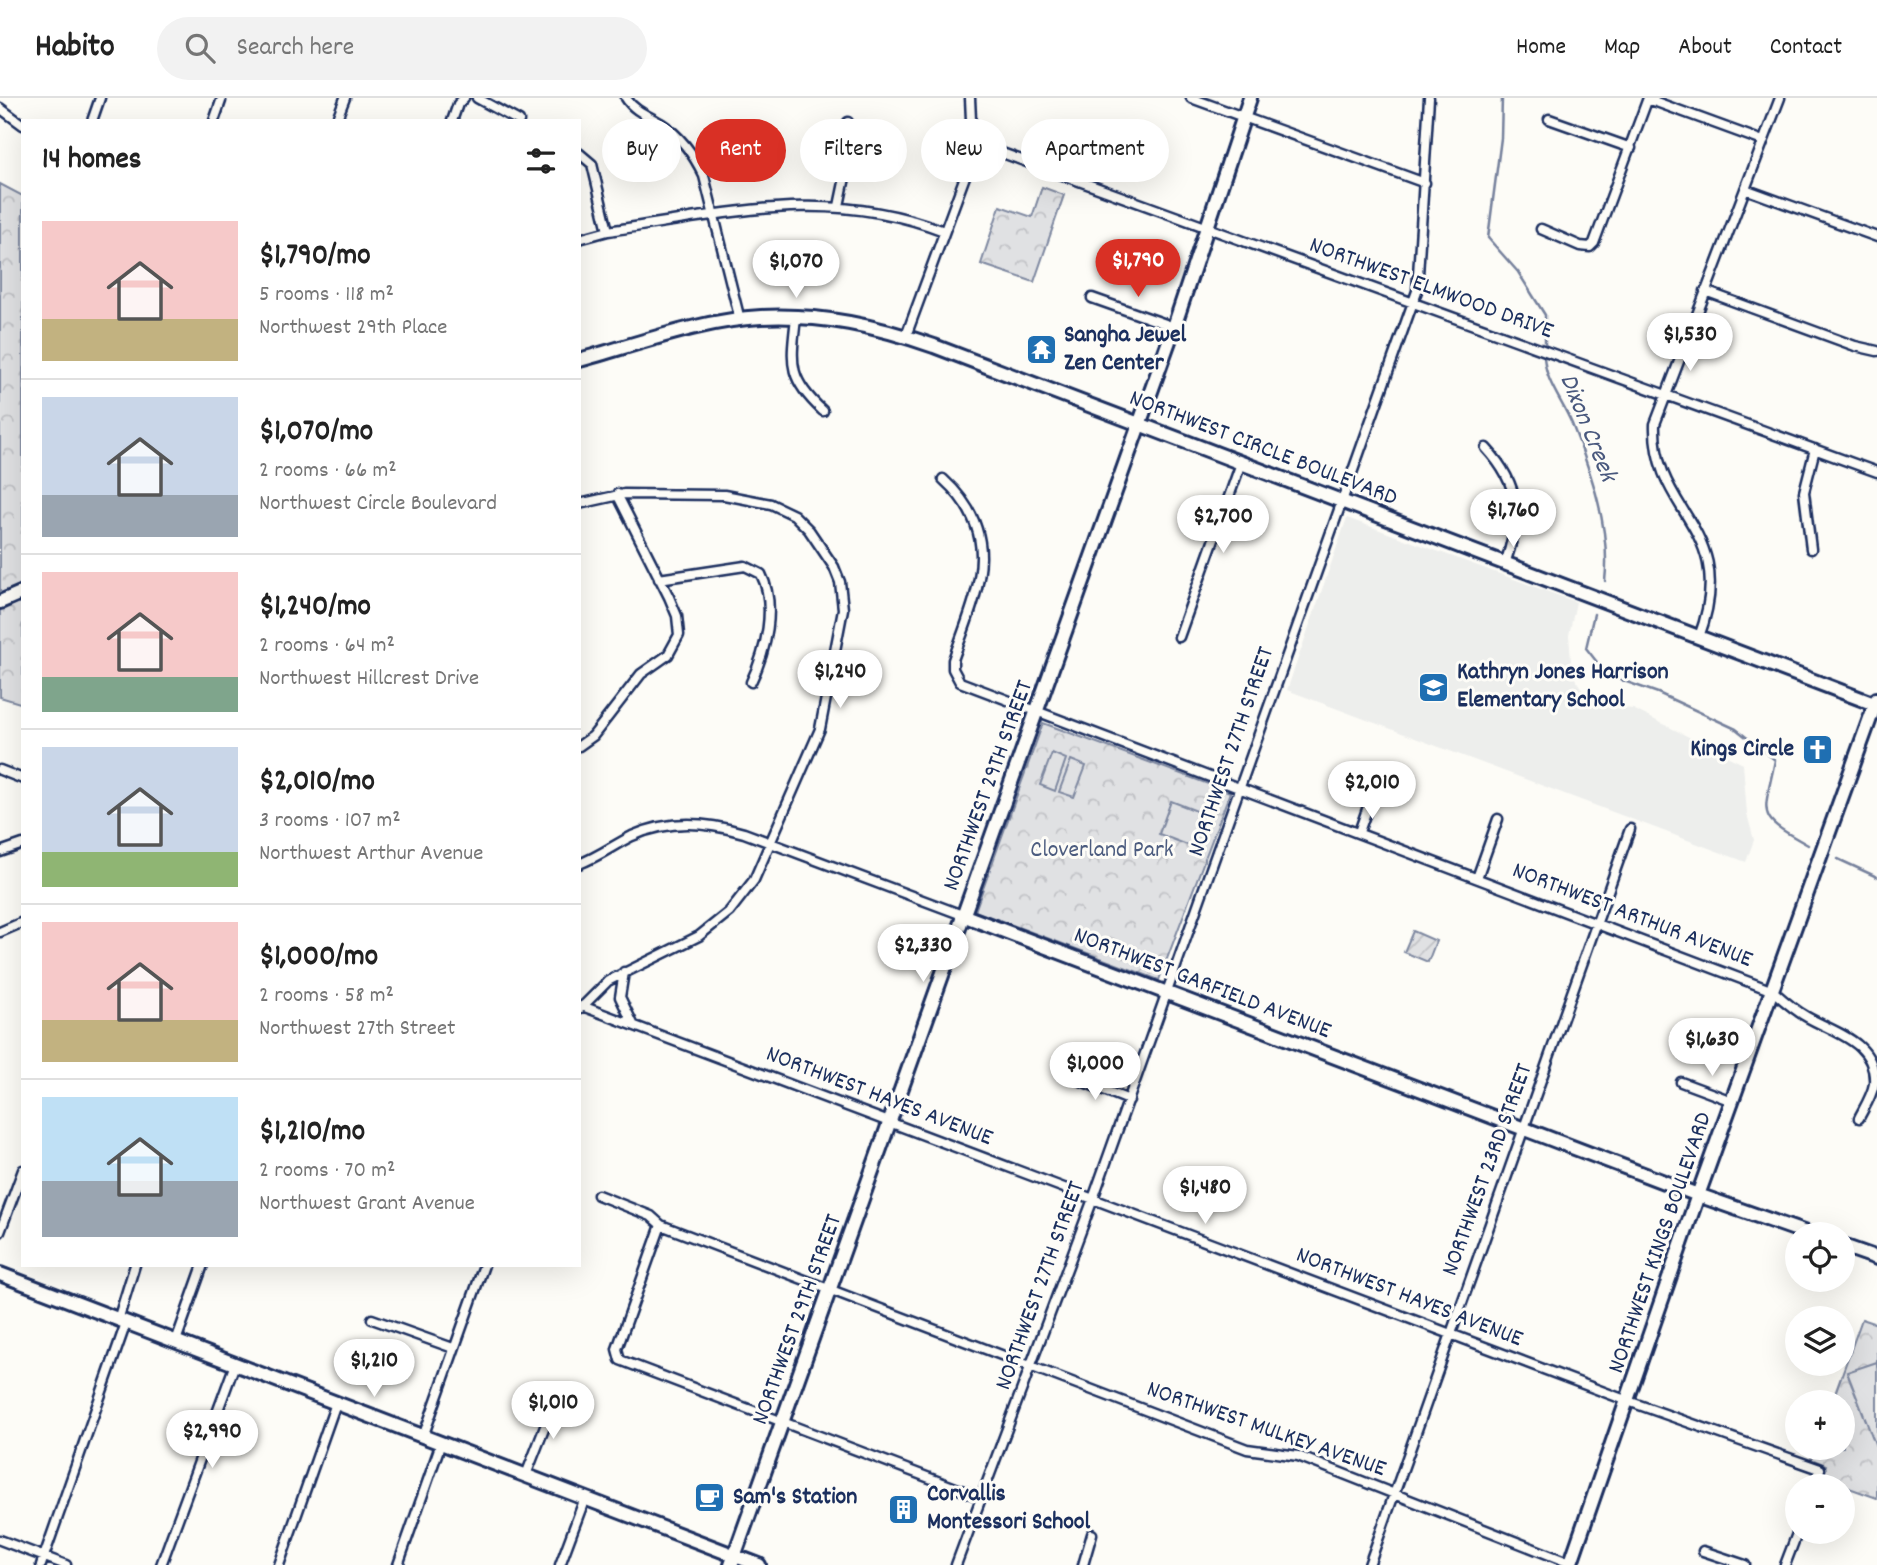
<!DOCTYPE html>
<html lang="en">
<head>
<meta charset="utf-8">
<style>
	:root { --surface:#fff; --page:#f2f2f2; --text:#222; --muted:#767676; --line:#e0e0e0; --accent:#d93025 }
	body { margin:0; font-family:Dekko,sans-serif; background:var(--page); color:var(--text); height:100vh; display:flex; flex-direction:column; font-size:26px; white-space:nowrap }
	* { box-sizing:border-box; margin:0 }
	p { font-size:23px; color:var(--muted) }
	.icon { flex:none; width:38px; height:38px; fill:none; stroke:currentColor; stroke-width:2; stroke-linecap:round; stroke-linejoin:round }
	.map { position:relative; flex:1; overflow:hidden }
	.panel { position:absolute; left:21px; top:21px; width:560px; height:1148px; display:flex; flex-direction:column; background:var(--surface); border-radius:0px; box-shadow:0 7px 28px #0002 }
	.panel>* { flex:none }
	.hud { position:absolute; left:602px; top:21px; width:665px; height:63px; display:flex; gap:14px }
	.tools { position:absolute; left:1785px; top:1124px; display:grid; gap:14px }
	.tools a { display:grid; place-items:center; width:70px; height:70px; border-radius:50%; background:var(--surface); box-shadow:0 7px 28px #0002; font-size:35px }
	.price { position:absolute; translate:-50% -60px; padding:0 16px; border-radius:24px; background:#fff; color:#222; font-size:23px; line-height:46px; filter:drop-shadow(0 2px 4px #0008) }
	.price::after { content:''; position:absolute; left:50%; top:42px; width:21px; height:16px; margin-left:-10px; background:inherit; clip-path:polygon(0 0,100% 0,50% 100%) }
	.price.selected { background:var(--accent); color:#fff }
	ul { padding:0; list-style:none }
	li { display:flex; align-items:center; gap:21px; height:175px; padding:0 21px }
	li+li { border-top:2px solid var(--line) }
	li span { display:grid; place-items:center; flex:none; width:196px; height:140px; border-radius:0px; color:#555 }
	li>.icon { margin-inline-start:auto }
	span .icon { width:84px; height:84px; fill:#fffc; stroke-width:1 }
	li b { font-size:30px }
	h2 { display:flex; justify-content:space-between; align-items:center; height:84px; padding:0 21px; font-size:30px }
	.chip { padding:0 24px; border-radius:32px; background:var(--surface); box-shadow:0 7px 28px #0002; font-size:24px; line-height:63px }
	.chip.selected { background:var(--accent); color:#fff }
	header { display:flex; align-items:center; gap:42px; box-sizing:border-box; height:98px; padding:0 35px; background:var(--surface); border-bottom:2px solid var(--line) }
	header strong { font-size:33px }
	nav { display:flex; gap:38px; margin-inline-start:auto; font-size:24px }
	.search { width:490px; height:63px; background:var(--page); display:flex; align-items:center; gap:18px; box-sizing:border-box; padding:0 24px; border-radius:38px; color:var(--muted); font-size:26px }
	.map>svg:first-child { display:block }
	.built { fill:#edeeec }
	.park { fill:url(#park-crowns); stroke:#7e88a0; stroke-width:2 }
	.garden { fill:url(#garden-furrows); stroke:#7e88a0; stroke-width:2 }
	.pitch { fill:#e0e1e3; stroke:#7e88a0; stroke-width:2 }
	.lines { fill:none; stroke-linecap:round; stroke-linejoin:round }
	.stream { stroke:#76819c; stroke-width:2.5 }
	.street-casing { stroke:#1b2f5e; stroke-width:13 }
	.secondary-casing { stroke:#1b2f5e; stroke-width:18 }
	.street { stroke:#fdfcf7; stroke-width:8 }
	.secondary { stroke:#fdfcf7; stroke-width:12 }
	.labels { text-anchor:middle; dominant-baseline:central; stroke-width:6; stroke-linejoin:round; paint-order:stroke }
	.street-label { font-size:24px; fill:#1b2f5e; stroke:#fdfcf7 }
	.poi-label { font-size:24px; font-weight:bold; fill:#1b2f5e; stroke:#fdfcf7; text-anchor:start }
	.park-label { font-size:24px; fill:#4c5c7f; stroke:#fdfcf7 }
	.water-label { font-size:26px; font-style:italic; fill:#49587d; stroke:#fdfcf7 }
</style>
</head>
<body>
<header>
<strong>Habito</strong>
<div class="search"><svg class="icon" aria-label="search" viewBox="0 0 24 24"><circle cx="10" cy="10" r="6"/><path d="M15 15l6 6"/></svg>Search here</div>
<nav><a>Home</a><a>Map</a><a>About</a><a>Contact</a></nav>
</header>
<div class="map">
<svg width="1877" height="1467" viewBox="0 0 1877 1467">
	<defs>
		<pattern id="park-crowns" width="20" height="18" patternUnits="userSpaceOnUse" patternTransform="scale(1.75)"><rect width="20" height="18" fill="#e0e1e3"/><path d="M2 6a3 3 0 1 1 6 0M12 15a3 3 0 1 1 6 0" fill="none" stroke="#c0c1c5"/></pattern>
		<pattern id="garden-furrows" width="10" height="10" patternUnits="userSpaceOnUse" patternTransform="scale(1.75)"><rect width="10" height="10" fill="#e0e1e3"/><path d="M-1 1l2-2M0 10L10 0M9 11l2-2" fill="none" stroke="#c0c1c5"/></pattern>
	</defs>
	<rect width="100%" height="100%" fill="#fdfcf7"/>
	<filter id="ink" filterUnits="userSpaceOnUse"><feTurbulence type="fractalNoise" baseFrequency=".0143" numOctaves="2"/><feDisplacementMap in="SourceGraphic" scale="14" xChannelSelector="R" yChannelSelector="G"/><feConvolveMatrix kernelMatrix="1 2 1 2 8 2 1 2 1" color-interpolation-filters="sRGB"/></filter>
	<g filter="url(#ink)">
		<path class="built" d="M 1347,420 L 1576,504 L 1569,537 L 1572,576 L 1585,596 L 1603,608 L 1633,611 L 1743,666 L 1747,716 L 1754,742 L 1746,764 L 1287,592 Z"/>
		<path class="park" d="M 0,86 L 23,98 L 23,606 L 0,599 Z
			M 1042,89 L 1064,97 L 1034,184 L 981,166 L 1000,108 L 1032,119 Z
			M 1043,625 L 1230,694 L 1159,882 L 975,813 Z
			M 1862,1221 L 1877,1226 L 1877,1400 L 1821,1380 L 1826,1367 L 1811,1361 L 1815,1349 L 1843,1349 L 1843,1304 L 1832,1304 Z"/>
		<path class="garden" d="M 1413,833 L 1436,843 L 1428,864 L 1404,854 Z"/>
		<path class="pitch" d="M 1052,655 L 1066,661 L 1055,693 L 1040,687 Z
			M 1071,662 L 1086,668 L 1074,699 L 1059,694 Z
			M 1171,703 L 1202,715 L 1190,748 L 1159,736 Z
			M 1877,1264 L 1877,1351 L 1847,1274 Z"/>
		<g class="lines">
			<path class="stream" d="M 1502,0 L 1501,40 L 1488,140 L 1518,174 L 1545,217 L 1545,250
				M 1544,256 C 1544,282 1562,302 1572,326 C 1591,374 1611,431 1605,483
				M 1594,516 L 1586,550 L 1607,577 L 1658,595 L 1736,631 L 1775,662 C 1764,719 1754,717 1808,747
				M 1838,761 L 1877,779"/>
			<defs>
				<path id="street" d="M 477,0 L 519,23
					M 626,0 C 634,13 649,18 662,26 C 682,39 694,57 704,78 L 740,222
					M 1191,0 L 1425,85
					M 1648,1 L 1763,43
					M 0,10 L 23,27
					M 1549,21 L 1631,50
					M 92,23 L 100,0
					M 214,23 L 221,3
					M 336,23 L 345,0
					M 452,23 L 458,6 L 464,0
					M 972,44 L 1877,374
					M 579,55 L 592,66 L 608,133
					M 1745,91 L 1877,139
					M 839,108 L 850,56 L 848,24
					M 1541,131 L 1580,148 L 1590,149 L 1594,145 L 1648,0
					M 579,141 L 608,133 C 725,116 829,88 944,133
					M 1705,193 L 1855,248 L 1877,253
					M 1092,200 L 1174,229
					M 796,219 C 791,265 787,280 823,313
					M 906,238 L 967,73 L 972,44 L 970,0
					M 1486,350 C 1522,389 1521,419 1505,466
					M 943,381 C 1006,438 977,494 953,562 L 953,571 L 960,584 L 1773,893 C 1783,902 1794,912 1807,919 C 1835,935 1877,944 1874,986 C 1872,998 1864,1010 1859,1020
					M 579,406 L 624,396 L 724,397 L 771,406 L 794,417 L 809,432 L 834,469 L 840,484 L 843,511 L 820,631 L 754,782 L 729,814 L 699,838 L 608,883 L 581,910
					M 1811,451 L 1804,394 L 1815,351
					M 659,481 L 745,468 L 761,476 C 777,508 766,553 751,584
					M 1179,539 L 1241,365
					M 1699,539 C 1740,429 1652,417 1655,326 L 1780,0
					M 579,648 L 593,638 L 641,576 L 668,557 L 679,537 L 677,518 L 669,499 L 617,396
					M 0,672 L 23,681
					M 1359,734 L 1379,677
					M 0,754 L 23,746
					M 579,766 C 598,759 614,747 632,738 C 670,721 706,724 744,735 L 965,818
					M 1477,780 L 1498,721
					M 0,834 L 23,824
					M 624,874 L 620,899 L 633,926
					M 582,908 L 1628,1303 L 1820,1371 L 1815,1388
					M 1071,979 L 1129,1002
					M 1681,984 L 1732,1003
					M 598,1097 L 651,1118 L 661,1127 L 1247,1351 L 1298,1358 L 1570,1465
					M 661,1127 L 617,1251 L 620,1262 L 982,1400
					M 0,1134 L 23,1072
					M 372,1221 L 453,1250
					M 118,1222 L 135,1167
					M 176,1243 L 203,1167
					M 423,1339 L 484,1167
					M 526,1377 L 557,1298
					M 0,1442 L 66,1467
					M 1703,1453 L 1745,1467
					M 41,1467 L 126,1225
					M 161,1467 L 235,1266
					M 279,1467 L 336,1305
					M 398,1467 L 441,1345
					M 560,1467 L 585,1400
					M 956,1467 L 1093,1101 L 1417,193 L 1429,0
					M 1083,1467 L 1092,1436
					M 1369,1467 L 1630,731
					M 1785,1467 L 1798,1433"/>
				<path id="secondary" d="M 579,262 C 638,246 701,222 761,219 C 822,216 877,228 934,248 L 1877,607
					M 0,504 L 23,494
					M 965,818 L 1698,1097 L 1809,1136
					M 1843,1148 L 1877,1160
					M 0,1176 L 759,1467
					M 731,1467 L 1174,229 L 1250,0
					M 1570,1467 L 1698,1097 L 1877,601"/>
			</defs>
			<use href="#street" class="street-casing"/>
			<use href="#secondary" class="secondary-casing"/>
			<use href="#street" class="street"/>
			<use href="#secondary" class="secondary"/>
		</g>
	</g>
	<defs>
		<symbol id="temple-square" viewBox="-11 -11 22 22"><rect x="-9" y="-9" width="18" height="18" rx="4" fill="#1f6fb2" stroke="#fdfcf7"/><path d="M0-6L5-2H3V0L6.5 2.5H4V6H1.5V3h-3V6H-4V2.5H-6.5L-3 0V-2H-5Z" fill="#fff"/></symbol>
		<symbol id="school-square" viewBox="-11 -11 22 22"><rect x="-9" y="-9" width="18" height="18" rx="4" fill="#1f6fb2" stroke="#fdfcf7"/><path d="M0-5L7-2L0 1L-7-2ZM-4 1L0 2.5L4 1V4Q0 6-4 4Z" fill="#fff"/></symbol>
		<symbol id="church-square" viewBox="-11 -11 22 22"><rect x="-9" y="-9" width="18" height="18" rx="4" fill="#1f6fb2" stroke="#fdfcf7"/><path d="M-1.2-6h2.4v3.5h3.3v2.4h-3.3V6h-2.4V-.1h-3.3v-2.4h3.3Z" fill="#fff"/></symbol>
		<symbol id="cafe-square" viewBox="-11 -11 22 22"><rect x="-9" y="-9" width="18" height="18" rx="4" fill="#1f6fb2" stroke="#fdfcf7"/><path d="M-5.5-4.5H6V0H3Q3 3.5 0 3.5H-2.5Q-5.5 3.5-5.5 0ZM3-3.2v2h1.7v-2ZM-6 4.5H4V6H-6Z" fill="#fff"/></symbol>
		<symbol id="building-square" viewBox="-11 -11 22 22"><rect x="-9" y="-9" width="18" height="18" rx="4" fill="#1f6fb2" stroke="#fdfcf7"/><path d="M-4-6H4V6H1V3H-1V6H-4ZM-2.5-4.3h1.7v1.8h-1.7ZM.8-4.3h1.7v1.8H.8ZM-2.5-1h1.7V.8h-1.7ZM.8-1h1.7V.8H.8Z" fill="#fff"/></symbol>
	</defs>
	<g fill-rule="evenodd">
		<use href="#temple-square" x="1024" y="234" width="35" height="35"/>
		<use href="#school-square" x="1416" y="572" width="35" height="35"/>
		<use href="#church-square" x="1800" y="634" width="35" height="35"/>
		<use href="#cafe-square" x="692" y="1382" width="35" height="35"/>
		<use href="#building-square" x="886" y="1394" width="35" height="35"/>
	</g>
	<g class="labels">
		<g class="street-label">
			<text transform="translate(1431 191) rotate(20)">NORTHWEST ELMWOOD DRIVE</text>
			<text transform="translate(1263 351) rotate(21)">NORTHWEST CIRCLE BOULEVARD</text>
			<text transform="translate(1232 654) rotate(-71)">NORTHWEST 27TH STREET</text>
			<text transform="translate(989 688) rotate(-70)">NORTHWEST 29TH STREET</text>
			<text transform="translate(1632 818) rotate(21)">NORTHWEST ARTHUR AVENUE</text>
			<text transform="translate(1202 886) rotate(21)">NORTHWEST GARFIELD AVENUE</text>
			<text transform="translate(879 999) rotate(21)">NORTHWEST HAYES AVENUE</text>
			<text transform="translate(1488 1072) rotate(-70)">NORTHWEST 23RD STREET</text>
			<text transform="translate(1661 1145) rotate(-71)">NORTHWEST KINGS BOULEVARD</text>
			<text transform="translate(1041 1188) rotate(-70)">NORTHWEST 27TH STREET</text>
			<text transform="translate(1409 1200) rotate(21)">NORTHWEST HAYES AVENUE</text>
			<text transform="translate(798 1222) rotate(-70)">NORTHWEST 29TH STREET</text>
			<text transform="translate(1266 1332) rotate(19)">NORTHWEST MULKEY AVENUE</text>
		</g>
		<g class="poi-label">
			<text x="1064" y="238">Sangha Jewel<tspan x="1064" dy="28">Zen Center</tspan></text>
			<text x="1457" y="575">Kathryn Jones Harrison<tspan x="1457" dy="28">Elementary School</tspan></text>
			<text x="1794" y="652" text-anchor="end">Kings Circle</text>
			<text x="927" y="1397">Corvallis<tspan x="927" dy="28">Montessori School</tspan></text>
			<text x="733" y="1400">Sam's Station</text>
		</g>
		<g class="park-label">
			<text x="1102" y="753">Cloverland Park</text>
		</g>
		<g class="water-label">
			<text transform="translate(1587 330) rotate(68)">Dixon Creek</text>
		</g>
	</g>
</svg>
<div class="tools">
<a><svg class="icon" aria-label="locate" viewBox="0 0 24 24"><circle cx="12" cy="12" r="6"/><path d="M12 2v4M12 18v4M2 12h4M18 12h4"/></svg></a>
<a><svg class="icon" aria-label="layers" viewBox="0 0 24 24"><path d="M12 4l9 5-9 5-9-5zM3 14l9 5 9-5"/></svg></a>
<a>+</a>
<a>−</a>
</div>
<b class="price selected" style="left:1138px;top:201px">$1,790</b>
<b class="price" style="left:796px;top:202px">$1,070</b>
<b class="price" style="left:1690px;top:275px">$1,530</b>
<b class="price" style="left:1513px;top:451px">$1,760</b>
<b class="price" style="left:1223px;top:457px">$2,700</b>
<b class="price" style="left:840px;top:612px">$1,240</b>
<b class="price" style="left:1372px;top:723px">$2,010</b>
<b class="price" style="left:923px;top:886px">$2,330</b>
<b class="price" style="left:1712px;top:980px">$1,630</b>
<b class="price" style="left:1095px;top:1004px">$1,000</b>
<b class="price" style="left:1205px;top:1128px">$1,480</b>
<b class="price" style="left:374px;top:1301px">$1,210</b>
<b class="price" style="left:553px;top:1343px">$1,010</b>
<b class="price" style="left:212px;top:1372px">$2,990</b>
<div class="hud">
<a class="chip">Buy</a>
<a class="chip selected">Rent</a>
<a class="chip">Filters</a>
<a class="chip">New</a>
<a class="chip">Apartment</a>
</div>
<section class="panel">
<h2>14 homes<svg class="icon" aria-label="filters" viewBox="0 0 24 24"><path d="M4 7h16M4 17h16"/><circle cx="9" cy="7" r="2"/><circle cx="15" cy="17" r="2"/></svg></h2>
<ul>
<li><span style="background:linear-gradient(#f6c9c9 70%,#c2b280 0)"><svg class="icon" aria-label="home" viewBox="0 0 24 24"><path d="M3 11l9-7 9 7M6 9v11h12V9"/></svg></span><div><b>$1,790/mo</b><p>5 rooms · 118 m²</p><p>Northwest 29th Place</p></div></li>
<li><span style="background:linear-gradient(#c9d6e8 70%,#9aa5b1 0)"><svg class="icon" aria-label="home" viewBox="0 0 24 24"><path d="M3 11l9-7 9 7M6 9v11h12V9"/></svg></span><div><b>$1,070/mo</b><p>2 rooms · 66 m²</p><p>Northwest Circle Boulevard</p></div></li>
<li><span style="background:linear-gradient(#f6c9c9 75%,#7fa58c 0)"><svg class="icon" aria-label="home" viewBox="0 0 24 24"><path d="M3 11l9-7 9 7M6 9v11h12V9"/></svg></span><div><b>$1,240/mo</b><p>2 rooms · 64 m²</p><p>Northwest Hillcrest Drive</p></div></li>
<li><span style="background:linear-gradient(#c9d6e8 75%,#8fb573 0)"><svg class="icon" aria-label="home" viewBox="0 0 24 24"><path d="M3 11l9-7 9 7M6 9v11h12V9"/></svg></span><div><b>$2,010/mo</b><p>3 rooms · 107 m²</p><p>Northwest Arthur Avenue</p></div></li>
<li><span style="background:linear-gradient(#f6c9c9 70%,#c2b280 0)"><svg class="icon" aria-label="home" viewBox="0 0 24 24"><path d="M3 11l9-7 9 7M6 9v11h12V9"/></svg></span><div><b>$1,000/mo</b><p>2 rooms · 58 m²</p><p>Northwest 27th Street</p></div></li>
<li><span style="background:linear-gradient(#bfe0f5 60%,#9aa5b1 0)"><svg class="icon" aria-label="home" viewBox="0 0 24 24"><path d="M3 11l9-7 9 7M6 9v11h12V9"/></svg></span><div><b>$1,210/mo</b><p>2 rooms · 70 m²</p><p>Northwest Grant Avenue</p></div></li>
</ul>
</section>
</div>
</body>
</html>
